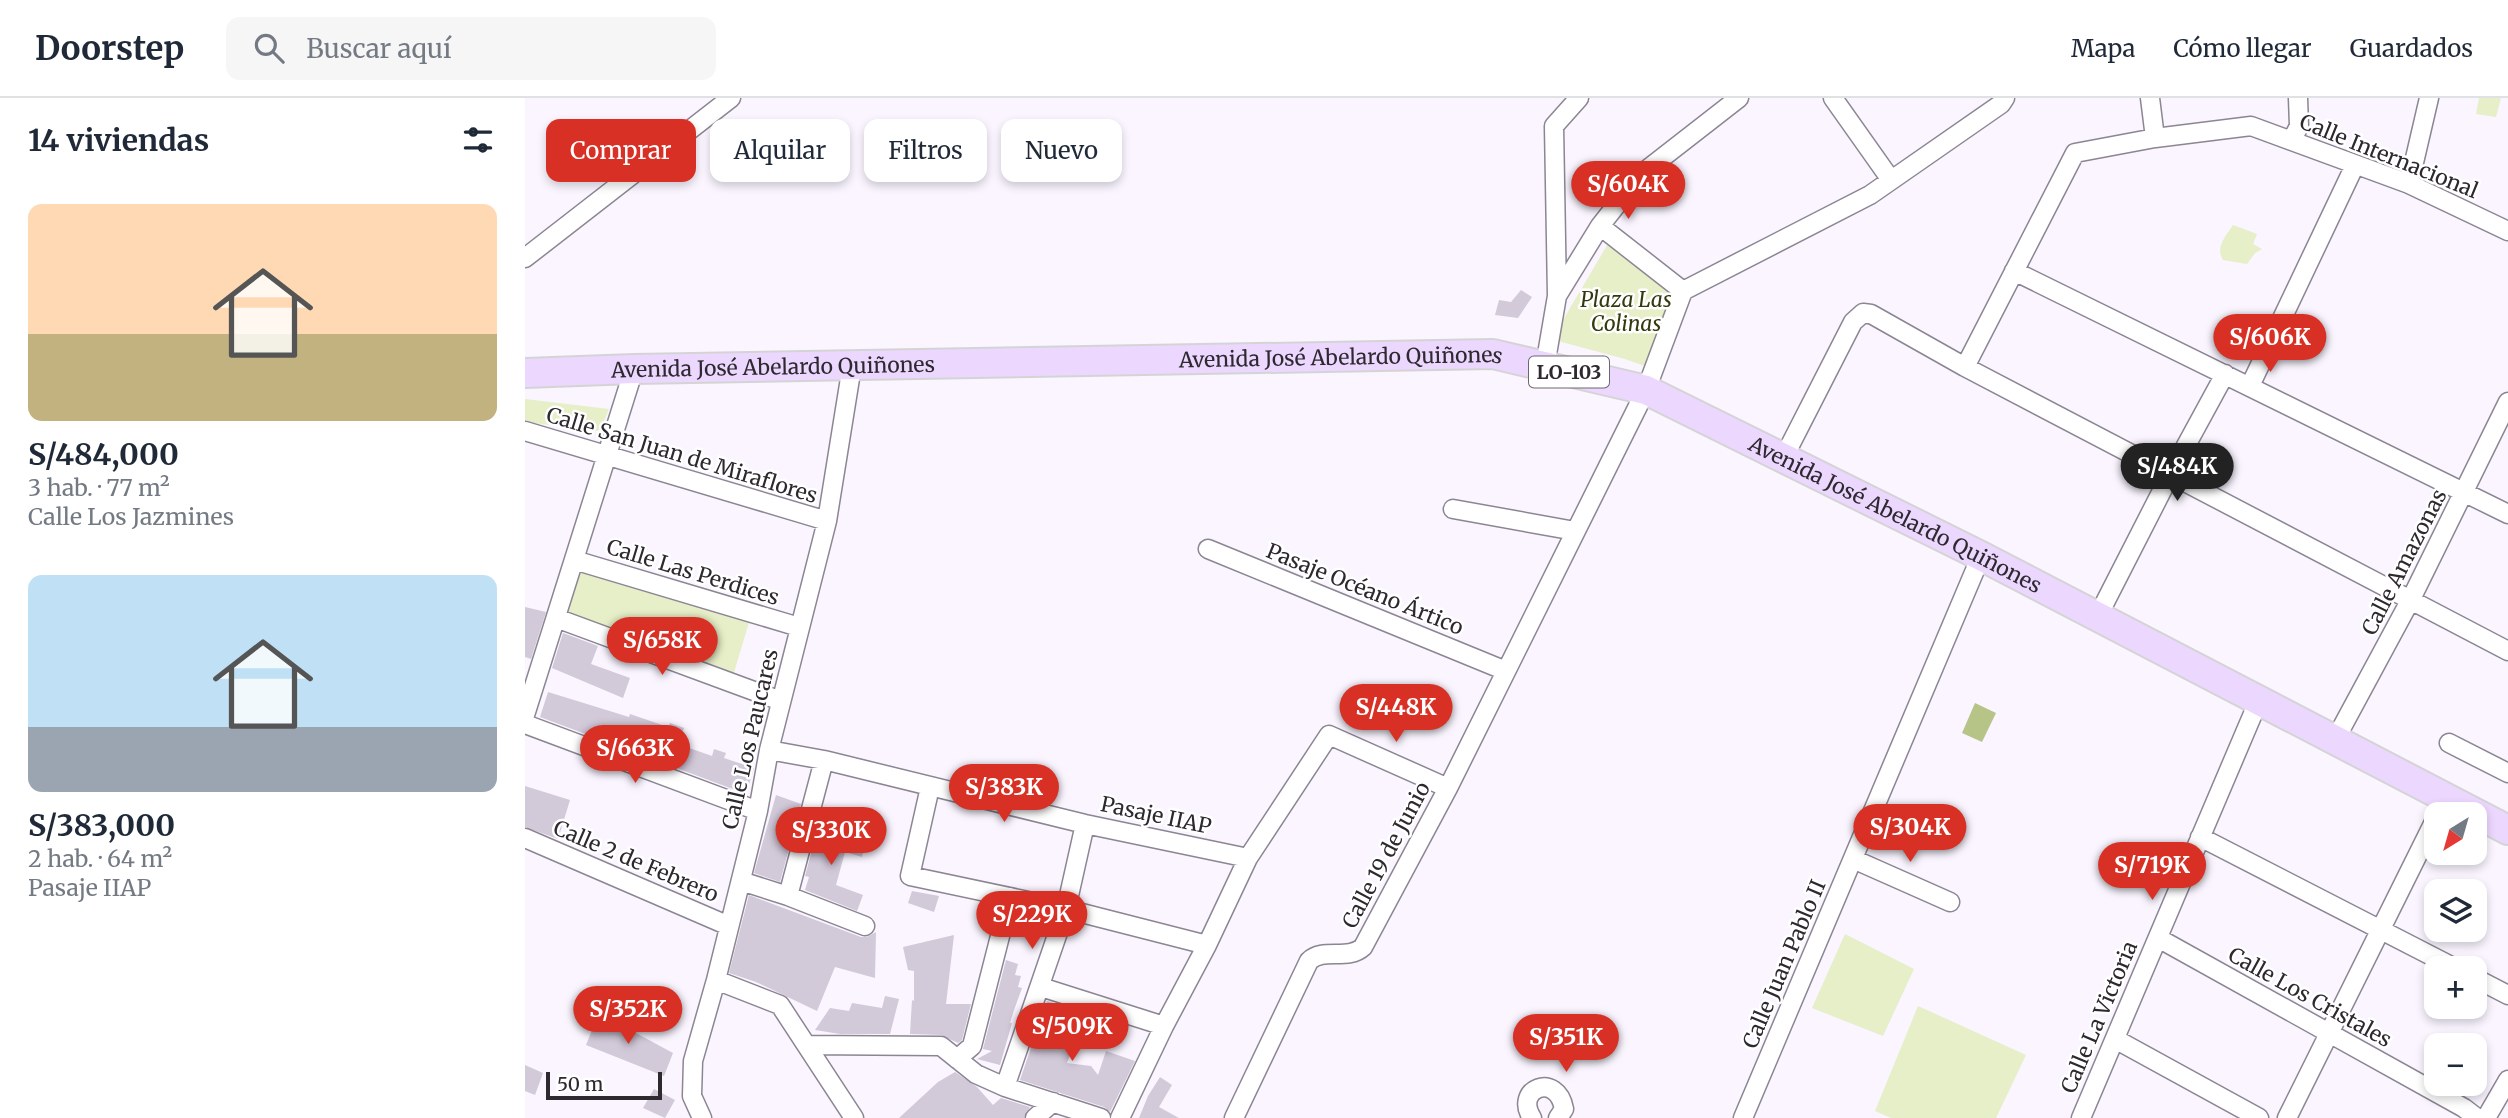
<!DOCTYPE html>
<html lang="es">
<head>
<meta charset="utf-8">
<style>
	:root { --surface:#fff; --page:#f6f6f7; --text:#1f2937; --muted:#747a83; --line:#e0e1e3; --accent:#d93025 }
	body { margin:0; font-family:Merriweather,serif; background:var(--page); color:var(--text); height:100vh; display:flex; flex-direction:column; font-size:26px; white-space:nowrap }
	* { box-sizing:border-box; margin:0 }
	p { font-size:23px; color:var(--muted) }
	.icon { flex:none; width:38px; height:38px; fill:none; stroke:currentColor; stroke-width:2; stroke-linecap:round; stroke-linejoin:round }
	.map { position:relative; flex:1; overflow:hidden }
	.drawer { display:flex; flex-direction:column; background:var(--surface); width:525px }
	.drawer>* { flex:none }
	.hud { position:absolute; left:21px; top:21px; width:665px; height:63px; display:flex; gap:14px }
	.needle { width:46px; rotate:217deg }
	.controls { position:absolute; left:1899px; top:704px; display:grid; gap:14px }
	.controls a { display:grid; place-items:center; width:63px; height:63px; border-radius:14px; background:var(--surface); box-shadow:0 4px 10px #0003; font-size:35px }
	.scale { position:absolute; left:21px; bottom:18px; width:116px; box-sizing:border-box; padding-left:7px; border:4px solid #2d292f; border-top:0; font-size:19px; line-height:24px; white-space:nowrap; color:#2d292f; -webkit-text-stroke:5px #fff; paint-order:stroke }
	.price { position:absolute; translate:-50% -60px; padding:0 16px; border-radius:24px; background:var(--accent); color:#fff; font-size:23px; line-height:46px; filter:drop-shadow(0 2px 4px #0008) }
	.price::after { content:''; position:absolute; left:50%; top:42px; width:21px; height:16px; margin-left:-10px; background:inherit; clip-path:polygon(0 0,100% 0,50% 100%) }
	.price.on { background:#222; color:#fff }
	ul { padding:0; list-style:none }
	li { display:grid; align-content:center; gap:14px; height:371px; padding:0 28px }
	li span { display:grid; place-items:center; height:217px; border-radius:14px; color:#555 }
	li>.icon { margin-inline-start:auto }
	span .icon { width:126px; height:126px; fill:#fffc; stroke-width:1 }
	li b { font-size:30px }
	h2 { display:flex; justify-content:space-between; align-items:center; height:84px; padding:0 28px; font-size:30px }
	.chip { padding:0 24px; border-radius:14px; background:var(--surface); box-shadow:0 4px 10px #0003; font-size:24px; line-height:63px }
	.chip.on { background:var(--accent); color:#fff }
	header { display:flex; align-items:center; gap:42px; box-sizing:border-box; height:98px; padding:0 35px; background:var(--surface); border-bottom:2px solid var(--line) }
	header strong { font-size:33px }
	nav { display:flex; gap:38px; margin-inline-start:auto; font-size:24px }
	.search { width:490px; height:63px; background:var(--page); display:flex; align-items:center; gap:18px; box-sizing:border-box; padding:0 24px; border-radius:14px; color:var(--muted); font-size:26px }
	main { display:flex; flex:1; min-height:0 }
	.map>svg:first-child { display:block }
	.green { fill:#e6efc7 }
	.water { fill:#b7c488 }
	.building { fill:#d2c9d9 }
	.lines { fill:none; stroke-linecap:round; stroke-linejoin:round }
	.street-casing { stroke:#8c8593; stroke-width:21 }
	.primary-casing { stroke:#d5d4d5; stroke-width:32 }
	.street { stroke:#fff; stroke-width:18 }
	.primary { stroke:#ecd7fe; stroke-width:28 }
	.labels { text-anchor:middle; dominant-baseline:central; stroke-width:5; stroke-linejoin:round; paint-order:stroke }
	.shield { fill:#fff; stroke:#6c696d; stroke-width:2 }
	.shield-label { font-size:19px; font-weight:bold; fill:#2d292f }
	.street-label { font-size:21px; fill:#2d292f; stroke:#fff }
	.park-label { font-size:21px; font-style:italic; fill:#333a0d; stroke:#fff }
</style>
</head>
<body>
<header>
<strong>Doorstep</strong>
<div class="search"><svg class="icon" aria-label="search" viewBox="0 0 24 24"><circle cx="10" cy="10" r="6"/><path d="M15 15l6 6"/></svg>Buscar aquí</div>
<nav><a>Mapa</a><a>Cómo llegar</a><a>Guardados</a></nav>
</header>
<main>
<section class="drawer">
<h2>14 viviendas<svg class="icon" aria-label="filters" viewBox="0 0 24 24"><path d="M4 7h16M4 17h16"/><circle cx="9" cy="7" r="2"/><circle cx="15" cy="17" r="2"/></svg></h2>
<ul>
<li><span style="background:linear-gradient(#ffd9b3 60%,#c2b280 0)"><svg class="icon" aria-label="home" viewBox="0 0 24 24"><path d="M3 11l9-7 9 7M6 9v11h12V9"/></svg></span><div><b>S/484,000</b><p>3 hab. · 77 m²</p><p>Calle Los Jazmines</p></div></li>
<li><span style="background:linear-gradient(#bfe0f5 70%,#9aa5b1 0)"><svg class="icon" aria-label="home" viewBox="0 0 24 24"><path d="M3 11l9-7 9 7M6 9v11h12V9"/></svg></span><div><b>S/383,000</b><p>2 hab. · 64 m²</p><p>Pasaje IIAP</p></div></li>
</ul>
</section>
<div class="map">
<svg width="1983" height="1020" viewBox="0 0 1983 1020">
	<rect width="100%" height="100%" fill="#faf5ff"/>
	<path class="green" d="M 1954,0 L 1976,0 L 1971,19 L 1951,16 Z
		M 1708,127 L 1732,136 L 1728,146 L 1737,151 L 1730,155 L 1722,166 L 1698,162 C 1690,149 1701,138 1708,127 Z
		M 1084,144 L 1160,200 L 1134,273 L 1100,261 L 1033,243 L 1038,222 Z
		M 0,301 L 84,311 L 75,333 L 0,324 Z
		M 54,463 L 225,521 L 207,581 L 37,519 Z
		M 1320,836 L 1389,871 L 1358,938 L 1287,910 Z
		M 1393,908 L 1501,957 L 1471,1020 L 1366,1020 L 1350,1013 Z"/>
	<path class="water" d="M 1450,605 L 1471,615 L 1457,644 L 1437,635 Z"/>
	<path class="building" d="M 996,192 L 1007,199 L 993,220 L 970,217 L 974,202 L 986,204 Z
		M 0,509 L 21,514 L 6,561 L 0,559 Z
		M 38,535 L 73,548 L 66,566 L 105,580 L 98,600 L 27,570 Z
		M 23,594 L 104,619 L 105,616 L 143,629 L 145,625 L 159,630 L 153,646 L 187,658 L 189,651 L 201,655 L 199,660 L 229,670 L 221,696 L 15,619 Z
		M 0,688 L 45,702 L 33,741 L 0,729 Z
		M 251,697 L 276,706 L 255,784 L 229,775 Z
		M 296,719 L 303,721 L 300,735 L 340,747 L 337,759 L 320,754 L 311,787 L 338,797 L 332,813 L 280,792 L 284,779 L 280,778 Z
		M 387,793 L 414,798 L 409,814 L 383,805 Z
		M 224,797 L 336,839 L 342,839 L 351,834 L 350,880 L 310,869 L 292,913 L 231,884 L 204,875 Z
		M 429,837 L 421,906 L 446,906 L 437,942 L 433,945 L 416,937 L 385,936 L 387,902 L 389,903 L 389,873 L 383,872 L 378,849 Z
		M 481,862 L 493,866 L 490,877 L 496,878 L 493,889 L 497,890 L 489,912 L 485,925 L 487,925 L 475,967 L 452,961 L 467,953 L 458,951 Z
		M 360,898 L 374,901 L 365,936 L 315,936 L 290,932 L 305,910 L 324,913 L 327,905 L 357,910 Z
		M 522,903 L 551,912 L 543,941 L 550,943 L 542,965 L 566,968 L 573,977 L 581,953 L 610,963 L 585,1014 L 579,1009 L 495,982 Z
		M 74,915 L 148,955 L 139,978 L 61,947 Z
		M 0,967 L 18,975 L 10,997 L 0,993 Z
		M 430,974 L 452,989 L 468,1007 L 476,1000 L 505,1009 L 499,1020 L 374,1020 L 413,984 Z
		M 635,979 L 647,987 L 634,1009 L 654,1020 L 614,1020 L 623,998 Z
		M 129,991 L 150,1002 L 140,1020 L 118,1010 Z"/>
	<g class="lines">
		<defs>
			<path id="street" d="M 1308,0 L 1366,82
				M 1625,0 L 1630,40
				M 1767,42 L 1774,28 L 1773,0
				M 1884,86 L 1904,0
				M 1075,128 L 1158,193
				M 0,160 L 206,0
				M 1489,173 L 1983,416
				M 1032,198 L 1029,28 L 1054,0
				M 1020,268 L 1032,198 L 1075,128 L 1115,77 L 1214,0
				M 1440,269 L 1550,55 L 1630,40 L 1726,28 L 1884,86 L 1983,133
				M 1725,288 L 1830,67
				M 0,333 L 302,423
				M 1259,359 L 1328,224 L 1338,215 L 1346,216 L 1440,269 L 1983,553
				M 928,411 L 1050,433
				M 683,451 L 981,573
				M 49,462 L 274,529
				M 1573,518 L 1645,377 L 1700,276
				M 31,520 L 256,603
				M 0,617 L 109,271
				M 0,626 L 233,713
				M 1810,642 L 1886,501 L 1983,304
				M 1924,645 L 1983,675
				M 244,652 L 299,662 L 560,726 L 723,760
				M 405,689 L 385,778 L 541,811 L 682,847
				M 1675,739 L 1930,870
				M 0,740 L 204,828
				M 1328,761 L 1425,804
				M 216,783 L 263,798 L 340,828
				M 263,798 L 299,662
				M 1633,840 L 1939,1010 L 1952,1020
				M 1950,880 L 1983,897
				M 191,882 L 255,907 L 329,1020
				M 516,889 L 639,928
				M 1590,941 L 1734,1020
				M 283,947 L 416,948 L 451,976 L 480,989 L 576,1020
				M 432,961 L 447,948 L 485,799
				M 480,989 L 541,811 L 560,726
				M 177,1020 L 167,998 L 168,963 L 191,882 L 233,713 L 244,652 L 302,423 L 327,268
				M 510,1020 L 528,1004
				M 595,1020 L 639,928 L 682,847 L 723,760 L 804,637 L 923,690
				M 709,1020 L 784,863 C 798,849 823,863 838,849 L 923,690 L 1121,292 L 1158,193 L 1345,97 L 1476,6 L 1480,0
				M 1007,1020 C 988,991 1032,973 1039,1011 L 1033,1020
				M 1218,1020 L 1456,458
				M 1556,1020 L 1733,604
				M 1762,1020 L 1911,720
				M 1961,1020 L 1983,982"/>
			<g id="primary">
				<path id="s1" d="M 0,275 L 109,271 L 968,256 L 1121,292 L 1456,458 L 1983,732"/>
			</g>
		</defs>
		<use href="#street" class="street-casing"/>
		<use href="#primary" class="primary-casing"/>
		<use href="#street" class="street"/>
		<use href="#primary" class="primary"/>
	</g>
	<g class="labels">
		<rect class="shield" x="1004" y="258.5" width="80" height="31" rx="5"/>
		<g class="shield-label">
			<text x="1044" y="274">LO-103</text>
		</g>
		<g class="street-label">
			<text transform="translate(1864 58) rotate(22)">Calle Internacional</text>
			<text stroke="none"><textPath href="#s1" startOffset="816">Avenida José Abelardo Quiñones</textPath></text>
			<text stroke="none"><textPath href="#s1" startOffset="248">Avenida José Abelardo Quiñones</textPath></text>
			<text transform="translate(157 357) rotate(17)">Calle San Juan de Miraflores</text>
			<text stroke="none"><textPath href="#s1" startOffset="1404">Avenida José Abelardo Quiñones</textPath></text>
			<text transform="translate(1879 464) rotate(-63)">Calle Amazonas</text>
			<text transform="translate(168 474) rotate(17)">Calle Las Perdices</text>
			<text transform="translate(840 491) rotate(22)">Pasaje Océano Ártico</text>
			<text transform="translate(225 641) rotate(-77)">Calle Los Paucares</text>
			<text transform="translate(631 717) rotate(12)">Pasaje IIAP</text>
			<text transform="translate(861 757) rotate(-62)">Calle 19 de Junio</text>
			<text transform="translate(111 763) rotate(23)">Calle 2 de Febrero</text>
			<text transform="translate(1259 866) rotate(-67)">Calle Juan Pablo II</text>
			<text transform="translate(1785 899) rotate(29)">Calle Los Cristales</text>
			<text transform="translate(1574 919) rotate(-67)">Calle La Victoria</text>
		</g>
		<g class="park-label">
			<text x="1101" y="201">Plaza Las<tspan x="1101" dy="24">Colinas</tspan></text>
		</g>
	</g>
</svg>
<div class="controls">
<a><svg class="needle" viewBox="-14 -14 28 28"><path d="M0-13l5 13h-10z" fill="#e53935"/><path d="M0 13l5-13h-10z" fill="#747a83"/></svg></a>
<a><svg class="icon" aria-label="layers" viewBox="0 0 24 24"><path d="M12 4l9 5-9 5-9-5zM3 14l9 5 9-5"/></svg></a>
<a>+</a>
<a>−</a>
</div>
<div class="scale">50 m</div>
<b class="price" style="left:1103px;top:123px">S/604K</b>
<b class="price" style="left:1745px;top:276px">S/606K</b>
<b class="price on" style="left:1652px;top:405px">S/484K</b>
<b class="price" style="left:137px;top:579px">S/658K</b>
<b class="price" style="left:871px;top:646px">S/448K</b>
<b class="price" style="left:110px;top:687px">S/663K</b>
<b class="price" style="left:479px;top:726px">S/383K</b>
<b class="price" style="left:1385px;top:766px">S/304K</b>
<b class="price" style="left:306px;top:769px">S/330K</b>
<b class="price" style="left:1627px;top:804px">S/719K</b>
<b class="price" style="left:507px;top:853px">S/229K</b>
<b class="price" style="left:103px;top:948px">S/352K</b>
<b class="price" style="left:547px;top:965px">S/509K</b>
<b class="price" style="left:1041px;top:976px">S/351K</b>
<div class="hud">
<a class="chip on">Comprar</a>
<a class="chip">Alquilar</a>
<a class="chip">Filtros</a>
<a class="chip">Nuevo</a>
</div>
</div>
</main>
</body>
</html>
